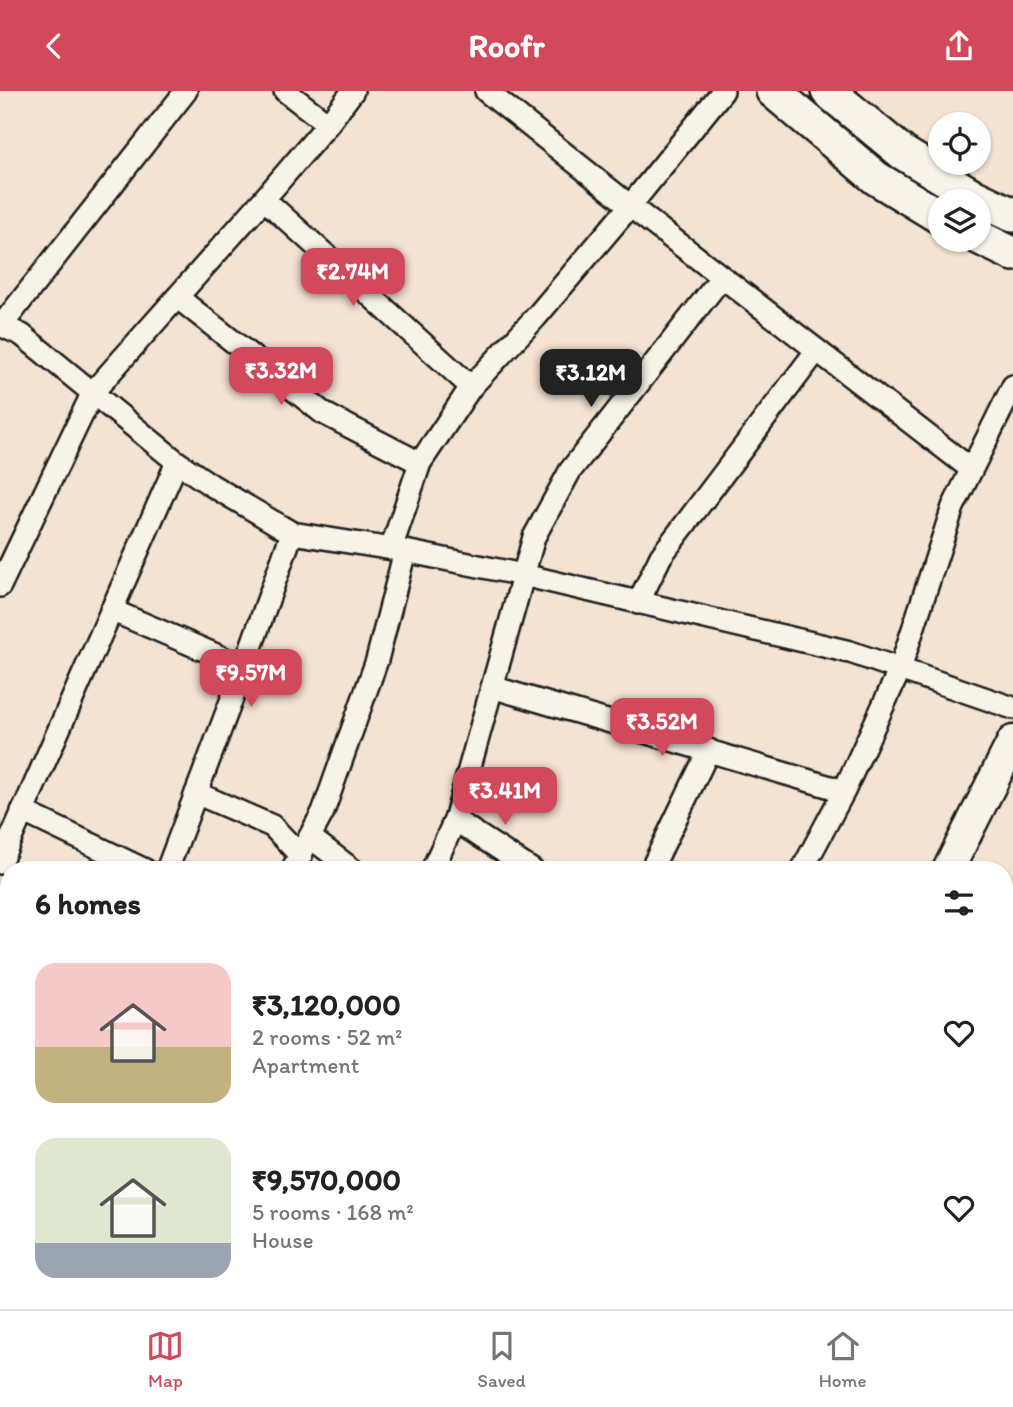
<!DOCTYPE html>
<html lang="en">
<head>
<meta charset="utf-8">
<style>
	:root { --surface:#fff; --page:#f2f2f2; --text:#222; --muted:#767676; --line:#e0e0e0; --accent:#d1495b }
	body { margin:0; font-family:Itim,sans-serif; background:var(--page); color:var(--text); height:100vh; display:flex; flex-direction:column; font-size:26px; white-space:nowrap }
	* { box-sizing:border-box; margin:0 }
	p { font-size:23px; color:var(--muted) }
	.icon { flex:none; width:38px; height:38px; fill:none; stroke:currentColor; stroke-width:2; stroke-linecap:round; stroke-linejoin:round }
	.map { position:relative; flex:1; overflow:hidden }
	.sheet { position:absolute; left:0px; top:770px; width:1013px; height:448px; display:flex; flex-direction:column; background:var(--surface); border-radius:28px 28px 0 0; box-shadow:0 2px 5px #0004 }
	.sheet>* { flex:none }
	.fabs { position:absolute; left:928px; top:21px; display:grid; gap:14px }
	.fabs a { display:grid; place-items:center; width:63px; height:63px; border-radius:50%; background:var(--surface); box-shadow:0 2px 5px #0004; font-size:35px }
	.price { position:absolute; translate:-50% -60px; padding:0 16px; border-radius:14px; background:var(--accent); color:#fff; font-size:23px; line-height:46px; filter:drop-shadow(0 2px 4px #0008) }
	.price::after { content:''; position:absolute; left:50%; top:42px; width:21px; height:16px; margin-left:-10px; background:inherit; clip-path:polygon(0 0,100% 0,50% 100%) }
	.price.current { background:#222; color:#fff }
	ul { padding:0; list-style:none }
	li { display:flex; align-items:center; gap:21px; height:175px; padding:0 35px }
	li span { display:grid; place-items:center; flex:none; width:196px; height:140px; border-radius:21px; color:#555 }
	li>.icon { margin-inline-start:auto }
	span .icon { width:84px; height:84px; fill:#fffc; stroke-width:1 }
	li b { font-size:30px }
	h2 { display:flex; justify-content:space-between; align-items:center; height:84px; padding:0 35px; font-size:30px }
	header { display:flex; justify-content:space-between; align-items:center; height:91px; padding:0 35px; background:var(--accent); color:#fff; font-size:32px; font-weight:700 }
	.tab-bar { display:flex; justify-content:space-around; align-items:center; height:98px; border-top:2px solid var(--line); background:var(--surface); font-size:19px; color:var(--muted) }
	.tab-bar a { display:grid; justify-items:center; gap:4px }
	.tab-bar .current { color:var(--accent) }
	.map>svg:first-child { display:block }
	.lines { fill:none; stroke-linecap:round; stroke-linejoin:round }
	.street-casing { stroke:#1c1c1c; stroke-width:26 }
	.secondary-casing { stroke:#1c1c1c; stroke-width:35 }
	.primary-casing { stroke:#1c1c1c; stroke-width:38 }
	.street { stroke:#f7f3e8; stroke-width:21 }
	.secondary { stroke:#f7f3e8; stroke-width:30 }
	.primary { stroke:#f7f3e8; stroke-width:33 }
</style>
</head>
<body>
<header><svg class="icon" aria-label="back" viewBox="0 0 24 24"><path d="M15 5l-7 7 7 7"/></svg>Roofr<svg class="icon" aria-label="share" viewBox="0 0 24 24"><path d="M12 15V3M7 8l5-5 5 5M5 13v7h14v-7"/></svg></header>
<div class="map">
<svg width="1013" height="1218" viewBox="0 0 1013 1218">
	<rect width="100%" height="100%" fill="#f4e2d2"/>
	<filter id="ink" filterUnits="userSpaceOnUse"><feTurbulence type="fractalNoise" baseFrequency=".0143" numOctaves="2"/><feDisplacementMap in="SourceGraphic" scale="14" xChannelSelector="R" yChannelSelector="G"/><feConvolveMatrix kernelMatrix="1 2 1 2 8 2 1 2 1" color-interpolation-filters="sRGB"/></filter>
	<g filter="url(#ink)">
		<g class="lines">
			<defs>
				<path id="street" d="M 285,0 L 328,33
					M 486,0 L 630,115 L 971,378
					M 264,108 L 471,296
					M 177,206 L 323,322 L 420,372
					M 0,234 L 22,244 L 177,371 L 211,394 L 292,442 L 405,460 L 523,484 L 850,561 L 1013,617
					M 2,234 L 186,0
					M 391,458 L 420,372 L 471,296 L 536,226 L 630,115 L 723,0
					M 0,495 L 93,301 L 264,108 L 328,33 L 353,0
					M 638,512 L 661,465 L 817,259
					M 111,519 L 244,576
					M 492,596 L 844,700
					M 196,702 L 272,735 L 301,765
					M 22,720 L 145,779
					M 455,729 L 532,779
					M 311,747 L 353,779
					M 0,772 L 177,371
					M 167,779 L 244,576 L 292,442
					M 292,779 L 323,721 L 377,569 L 405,460
					M 432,779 L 455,729 L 534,446 L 570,380 L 722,186
					M 651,779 L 709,659
					M 802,779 L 844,700 L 900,578 L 953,416 L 1013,295
					M 0,822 L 9,827
					M 0,1016 L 9,993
					M 0,1073 L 9,1078
					M 233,1209 L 248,1218
					M 701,1209 L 716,1218
					M 12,1218 L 16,1209
					M 107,1218 L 111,1209
					M 213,1218 L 216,1209
					M 301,1218 L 303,1209
					M 390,1218 L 393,1209
					M 486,1218 L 489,1209
					M 588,1218 L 591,1209
					M 920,1218 L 924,1209"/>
				<path id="secondary" d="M 948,779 L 1013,650
					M 751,1218 L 754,1209"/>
				<path id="primary" d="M 773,0 L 876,87 L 940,126
					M 828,0 L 903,62 L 975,106 L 1013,124
					M 978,146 L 1013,163"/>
			</defs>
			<use href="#street" class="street-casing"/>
			<use href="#secondary" class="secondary-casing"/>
			<use href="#primary" class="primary-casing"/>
			<use href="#street" class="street"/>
			<use href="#secondary" class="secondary"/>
			<use href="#primary" class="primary"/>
		</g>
	</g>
</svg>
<div class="fabs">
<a><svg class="icon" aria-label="locate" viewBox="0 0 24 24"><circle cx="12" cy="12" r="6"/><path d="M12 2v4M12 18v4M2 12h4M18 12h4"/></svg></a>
<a><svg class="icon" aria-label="layers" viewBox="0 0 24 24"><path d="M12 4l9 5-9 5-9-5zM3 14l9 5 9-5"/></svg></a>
</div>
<b class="price" style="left:353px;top:217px">₹2.74M</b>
<b class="price" style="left:281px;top:316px">₹3.32M</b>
<b class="price current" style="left:591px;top:318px">₹3.12M</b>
<b class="price" style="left:251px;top:618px">₹9.57M</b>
<b class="price" style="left:662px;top:667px">₹3.52M</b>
<b class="price" style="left:505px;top:736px">₹3.41M</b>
<section class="sheet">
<h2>6 homes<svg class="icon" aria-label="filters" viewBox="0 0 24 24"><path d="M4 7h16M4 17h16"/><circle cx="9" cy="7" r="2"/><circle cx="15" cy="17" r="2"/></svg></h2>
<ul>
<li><span style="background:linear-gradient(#f6c9c9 60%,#c2b280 0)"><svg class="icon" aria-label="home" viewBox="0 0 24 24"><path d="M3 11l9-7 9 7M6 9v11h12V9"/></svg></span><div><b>₹3,120,000</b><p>2 rooms · 52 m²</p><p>Apartment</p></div><svg class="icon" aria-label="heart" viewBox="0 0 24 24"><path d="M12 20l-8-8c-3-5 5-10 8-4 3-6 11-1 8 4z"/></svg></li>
<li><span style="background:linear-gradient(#dfe7d0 75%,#9aa5b1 0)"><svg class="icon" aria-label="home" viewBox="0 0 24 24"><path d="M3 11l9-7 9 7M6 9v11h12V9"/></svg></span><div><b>₹9,570,000</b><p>5 rooms · 168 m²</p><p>House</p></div><svg class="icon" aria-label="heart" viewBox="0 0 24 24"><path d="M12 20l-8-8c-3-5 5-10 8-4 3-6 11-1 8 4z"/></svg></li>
</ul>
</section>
</div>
<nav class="tab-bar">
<a class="current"><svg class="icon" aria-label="map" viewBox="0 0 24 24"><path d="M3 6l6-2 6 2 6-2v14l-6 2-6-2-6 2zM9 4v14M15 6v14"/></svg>Map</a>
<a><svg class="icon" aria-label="saved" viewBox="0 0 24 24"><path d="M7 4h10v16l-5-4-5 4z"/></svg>Saved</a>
<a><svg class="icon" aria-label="home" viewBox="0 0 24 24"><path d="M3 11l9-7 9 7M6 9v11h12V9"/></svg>Home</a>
</nav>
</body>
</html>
